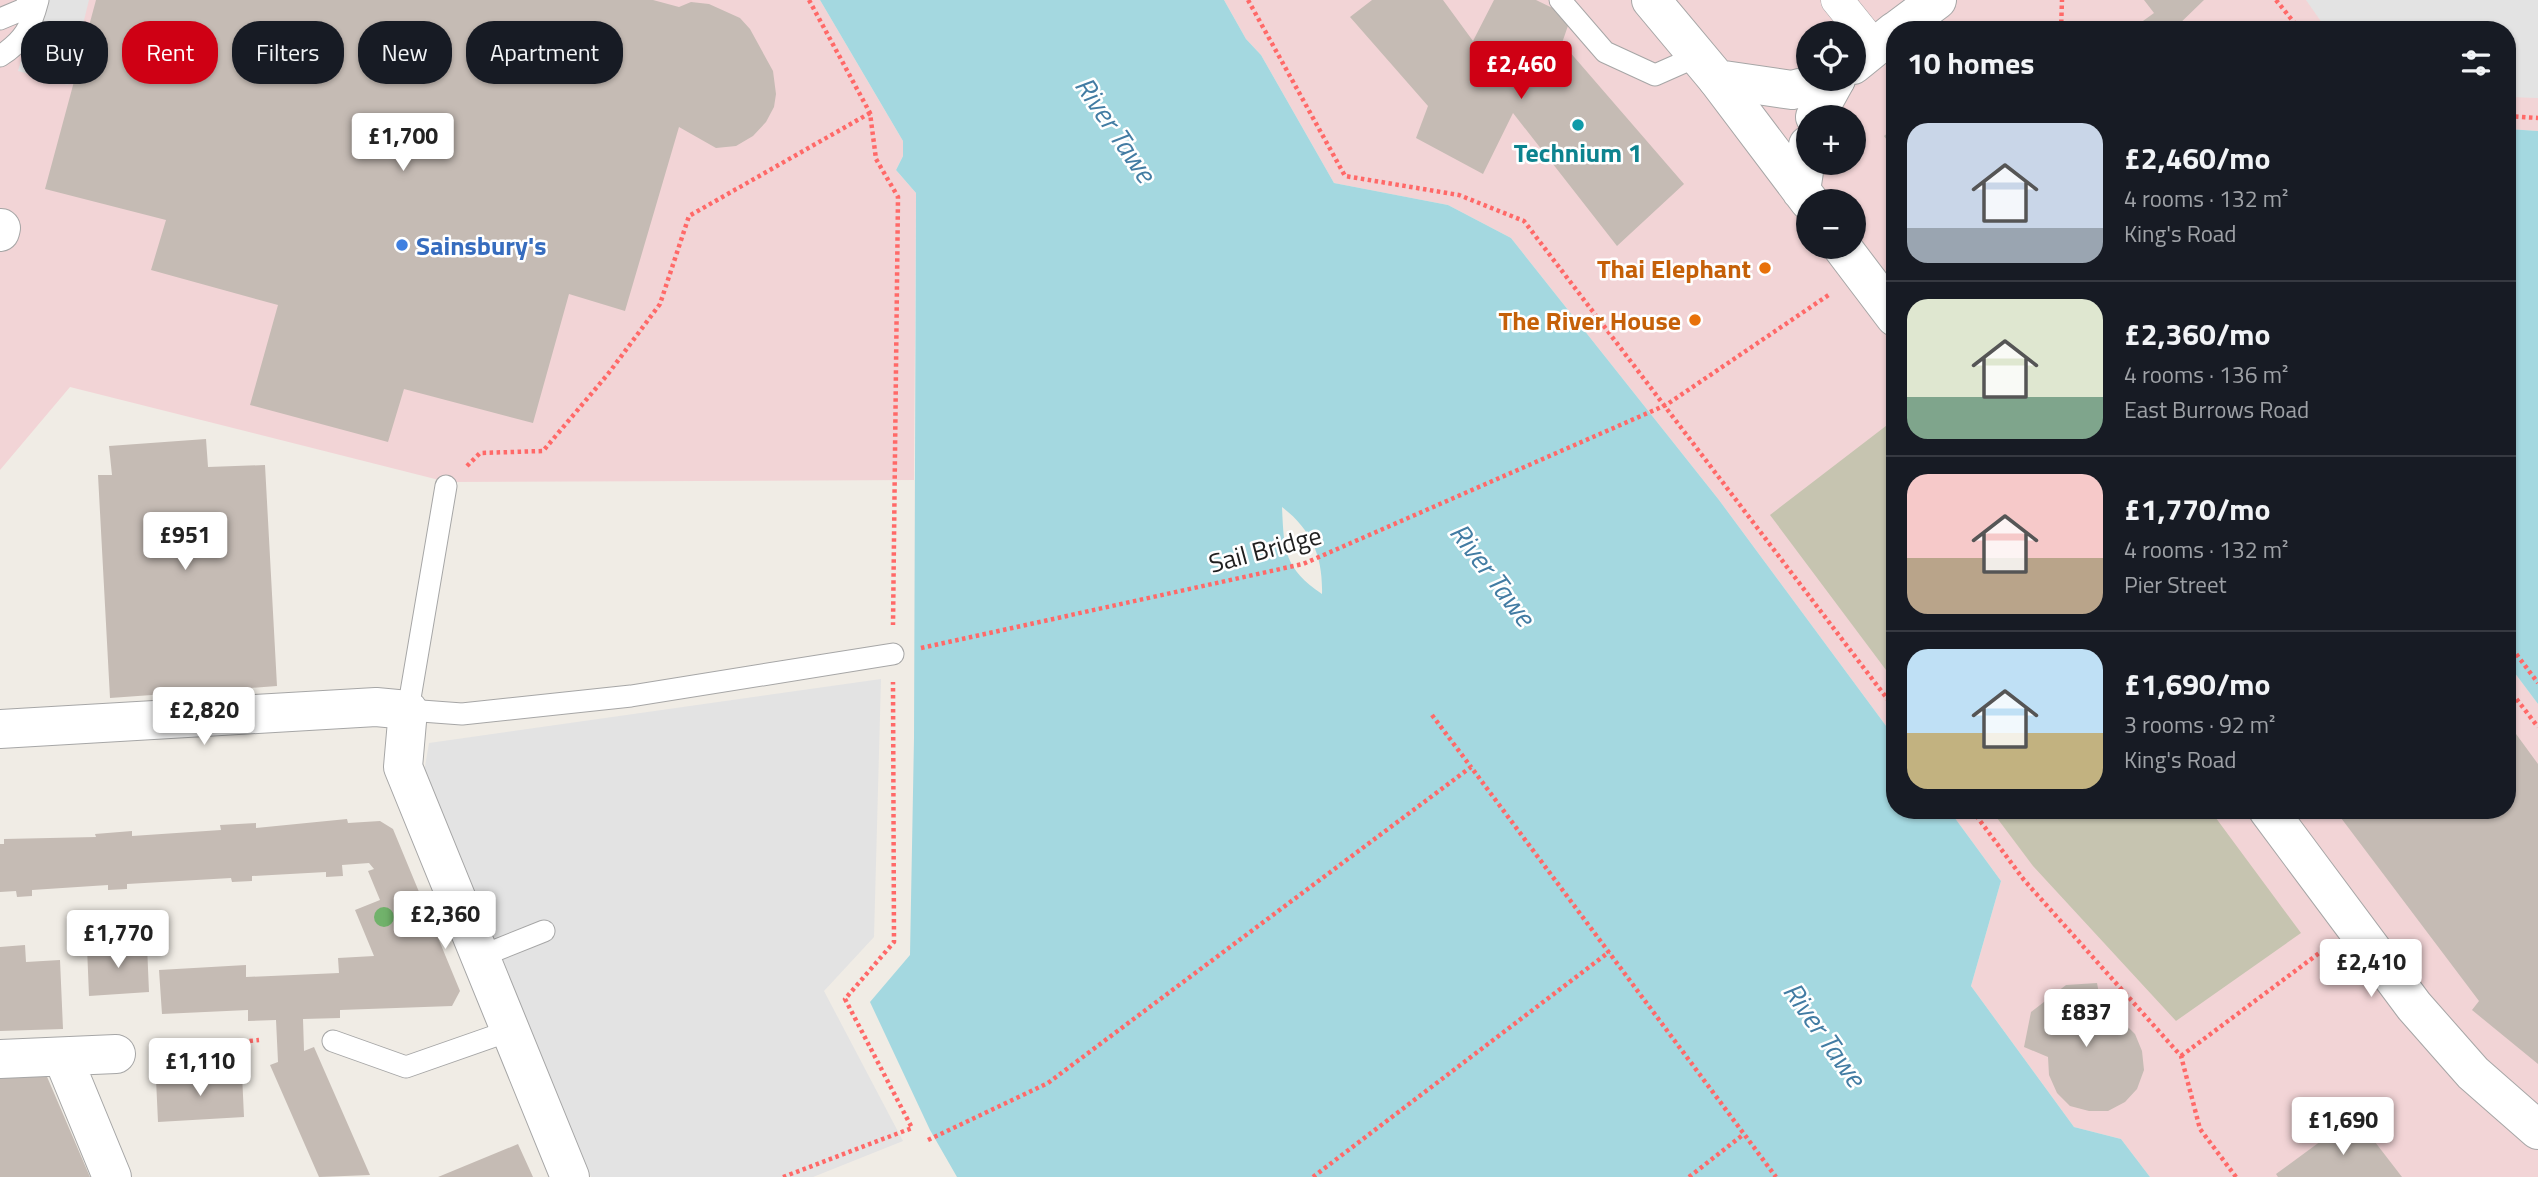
<!DOCTYPE html>
<html lang="en">
<head>
<meta charset="utf-8">
<style>
	:root { --surface:#171b24; --page:#242831; --text:#f1f3f6; --muted:#9ea1a6; --line:#363941; --accent:#cf0014 }
	body { margin:0; font-family:"Titillium Web",sans-serif; background:var(--page); color:var(--text); height:100vh; display:flex; flex-direction:column; font-size:26px; white-space:nowrap }
	* { box-sizing:border-box; margin:0 }
	p { font-size:23px; color:var(--muted) }
	.icon { flex:none; width:38px; height:38px; fill:none; stroke:currentColor; stroke-width:2; stroke-linecap:round; stroke-linejoin:round }
	.map { position:relative; flex:1; overflow:hidden }
	.details { position:absolute; left:1886px; top:21px; width:630px; height:798px; display:flex; flex-direction:column; background:var(--surface); border-radius:28px; box-shadow:0 2px 5px #0004 }
	.details>* { flex:none }
	.top-card { position:absolute; left:21px; top:21px; width:665px; height:63px; display:flex; gap:14px }
	.buttons { position:absolute; left:1796px; top:21px; display:grid; gap:14px }
	.buttons a { display:grid; place-items:center; width:70px; height:70px; border-radius:50%; background:var(--surface); box-shadow:0 2px 5px #0004; font-size:35px }
	.price { position:absolute; translate:-50% -60px; padding:0 16px; border-radius:7px; background:#fff; color:#222; font-size:23px; line-height:46px; filter:drop-shadow(0 2px 4px #0008) }
	.price::after { content:''; position:absolute; left:50%; top:42px; width:21px; height:16px; margin-left:-10px; background:inherit; clip-path:polygon(0 0,100% 0,50% 100%) }
	.price.current { background:var(--accent); color:#fff }
	ul { padding:0; list-style:none }
	li { display:flex; align-items:center; gap:21px; height:175px; padding:0 21px }
	li+li { border-top:2px solid var(--line) }
	li span { display:grid; place-items:center; flex:none; width:196px; height:140px; border-radius:21px; color:#555 }
	li>.icon { margin-inline-start:auto }
	span .icon { width:84px; height:84px; fill:#fffc; stroke-width:1 }
	li b { font-size:30px }
	h2 { display:flex; justify-content:space-between; align-items:center; height:84px; padding:0 21px; font-size:30px }
	.chip { padding:0 24px; border-radius:28px; background:var(--surface); box-shadow:0 2px 5px #0004; font-size:24px; line-height:63px }
	.chip.current { background:var(--accent); color:#fff }
	.map>svg:first-child { display:block }
	.commercial { fill:#f2d4d6; fill-rule:evenodd }
	.construction { fill:#c6c4b0 }
	.parking { fill:#e3e3e3 }
	.water { fill:#a4d8e0; fill-rule:evenodd }
	.building { fill:#c5bbb4 }
	.lines { fill:none; stroke-linecap:round; stroke-linejoin:round }
	.service-casing { stroke:#a6a6a6; stroke-width:23 }
	.pedestrian-casing { stroke:#a6a6a6; stroke-width:33 }
	.minor-casing { stroke:#a6a6a6; stroke-width:40 }
	.tertiary-casing { stroke:#a6a6a6; stroke-width:40 }
	.path { stroke:#ff6968; stroke-width:4.5; stroke-dasharray:3.5 3.5; stroke-linecap:butt }
	.service { stroke:#fff; stroke-width:21 }
	.pedestrian { stroke:#fff; stroke-width:32 }
	.minor { stroke:#fff; stroke-width:38 }
	.tertiary { stroke:#fff; stroke-width:38 }
	.tree { fill:#71b26b }
	.culture-dot { fill:#0f9aa8; stroke:#fff; stroke-width:2.5 }
	.shop-dot { fill:#3f7fe0; stroke:#fff; stroke-width:2.5 }
	.food-dot { fill:#e8710a; stroke:#fff; stroke-width:2.5 }
	.labels { text-anchor:middle; dominant-baseline:central; stroke-width:5; stroke-linejoin:round; paint-order:stroke }
	.culture-label { font-size:26px; font-weight:bold; fill:#0d838f; stroke:#fff }
	.shop-label { font-size:26px; font-weight:bold; fill:#366cbe; stroke:#fff; text-anchor:start }
	.food-label { font-size:26px; font-weight:bold; fill:#c56008; stroke:#fff; text-anchor:end }
	.street-label { font-size:26px; fill:#1f1f1f; stroke:#fff }
	.water-label { font-size:28px; font-style:italic; fill:#427ca3; stroke:#fff }
</style>
</head>
<body>
<div class="map">
<svg width="2538" height="1177" viewBox="0 0 2538 1177">
	<rect width="100%" height="100%" fill="#f0ece5"/>
	<path class="commercial" d="M 0,0 L 820,0 L 903,141 L 903,156 L 896,170 L 916,193 L 914,480 L 447,482 L 70,387 L 0,470 Z
		M 1224,0 L 2538,0 L 2538,131 L 2508,129 L 2508,30 L 1895,30 L 1895,738 L 1719,500 L 1511,238 L 1448,205 L 1334,183 L 1261,55 L 1246,39 ZM 1808,33 L 1853,33 L 1853,79 L 1808,79 ZM 1808,117 L 1853,117 L 1853,163 L 1808,163 ZM 1808,201 L 1853,201 L 1853,247 L 1808,247 Z
		M 2508,664 L 2538,704 L 2538,1177 L 2150,1177 L 2121,1139 L 2074,1127 L 1971,986 L 2001,881 L 1949,810 L 2508,810 Z"/>
	<path class="construction" d="M 1895,419 L 1895,682 L 1770,515 Z
		M 1991,810 L 2210,810 L 2301,933 L 2176,1021 L 2033,866 Z"/>
	<path class="parking" d="M 38,0 L 89,0 L 68,85 L 18,71 Z
		M 2306,0 L 2538,0 L 2538,98 L 2508,97 L 2508,30 L 2327,30 Z
		M 881,679 L 874,937 L 824,991 L 903,1141 L 813,1177 L 591,1177 L 424,772 L 429,743 Z"/>
	<path class="water" d="M 820,0 L 1224,0 L 1246,39 L 1261,55 L 1334,183 L 1448,205 L 1511,238 L 1719,500 L 1895,738 L 1895,810 L 1949,810 L 2001,881 L 1971,986 L 2074,1127 L 2121,1139 L 2150,1177 L 957,1177 L 930,1130 L 870,1002 L 910,955 L 914,738 L 916,193 L 896,170 L 903,156 L 903,141 ZM 1282,507 C 1312,530 1323,557 1322,594 C 1284,568 1284,551 1282,507 Z
		M 2508,129 L 2538,131 L 2538,704 L 2508,664 Z"/>
	<path class="building" d="M 96,0 L 653,0 L 679,7 L 691,2 L 709,4 L 740,18 L 750,29 L 773,71 L 776,94 L 774,107 L 766,122 L 753,136 L 736,146 L 716,148 L 679,127 L 625,311 L 569,294 L 533,423 L 404,389 L 388,442 L 250,405 L 278,305 L 151,270 L 166,220 L 45,189 Z
		M 1372,0 L 1443,0 L 1473,41 L 1494,0 L 1536,0 L 1571,17 L 1562,43 L 1684,184 L 1617,246 L 1513,113 L 1483,174 L 1416,138 L 1428,106 L 1350,17 Z
		M 2144,0 L 2204,0 L 2173,30 L 2139,30 L 2136,26 L 2154,13 Z
		M 1895,127 L 1895,151 L 1884,136 Z
		M 206,439 L 208,467 L 265,465 L 277,686 L 110,698 L 98,475 L 112,475 L 109,446 Z
		M 2508,723 L 2538,764 L 2538,1064 L 2472,1010 L 2479,1001 L 2335,810 L 2508,810 Z
		M 347,819 L 348,823 L 380,821 L 393,829 L 460,991 L 452,1006 L 340,1010 L 340,1018 L 303,1019 L 304,1051 L 314,1047 L 370,1175 L 319,1177 L 270,1065 L 278,1062 L 276,1020 L 248,1021 L 248,1010 L 162,1014 L 159,970 L 246,965 L 246,977 L 339,973 L 338,958 L 374,956 L 355,910 L 380,900 L 368,871 L 374,869 L 369,863 L 342,865 L 343,876 L 326,877 L 326,872 L 252,876 L 252,881 L 232,882 L 231,878 L 127,884 L 127,889 L 108,890 L 108,885 L 32,890 L 32,896 L 17,897 L 16,891 L 0,892 L 0,844 L 4,844 L 4,839 L 96,837 L 95,834 L 132,831 L 132,836 L 221,830 L 220,825 L 256,823 L 256,828 Z
		M 25,945 L 26,962 L 60,960 L 63,1029 L 0,1031 L 0,947 Z
		M 147,945 L 149,992 L 89,996 L 87,947 Z
		M 2097,983 L 2103,1015 L 2123,1022 L 2135,1034 L 2142,1051 L 2144,1070 L 2137,1089 L 2125,1102 L 2108,1111 L 2089,1111 L 2070,1106 L 2057,1093 L 2049,1075 L 2048,1057 L 2024,1047 L 2031,1012 L 2066,985 Z
		M 45,1072 L 90,1177 L 0,1177 L 0,1074 Z
		M 242,1074 L 244,1117 L 158,1122 L 156,1079 Z
		M 2355,1116 L 2402,1177 L 2278,1177 L 2276,1174 Z
		M 518,1144 L 533,1177 L 438,1177 Z"/>
	<g class="lines">
		<defs>
			<path id="service" d="M 1560,0 L 1605,52 L 1655,75 L 1698,56
				M 0,19 L 24,9 L 29,0
				M 0,56 C 24,41 31,27 38,0
				M 446,486 L 408,710 L 462,714 L 631,696 L 893,654
				M 479,957 L 544,931
				M 333,1041 L 406,1067 L 509,1031"/>
			<path id="pedestrian" d="M 1837,0 L 1875,47"/>
			<path id="minor" d="M 1717,79 L 1809,201
				M 1815,117 L 1836,79
				M 1801,191 L 1808,145
				M 0,232 L 1,228
				M 1842,247 L 1895,317
				M 0,729 L 376,707 L 408,710 L 403,767 L 570,1177
				M 2268,810 L 2414,1006 L 2473,1073 L 2538,1130
				M 63,1058 L 112,1177
				M 0,1059 L 116,1054"/>
			<path id="tertiary" d="M 1651,0 L 1717,79 L 1792,90 L 1836,79
				M 1897,30 L 1937,0
				M 1853,65 L 1895,31"/>
		</defs>
		<use href="#service" class="service-casing"/>
		<use href="#pedestrian" class="pedestrian-casing"/>
		<use href="#minor" class="minor-casing"/>
		<use href="#tertiary" class="tertiary-casing"/>
		<path class="path" d="M 809,0 L 870,113 L 876,159 L 898,197 L 893,625
			M 1248,0 L 1345,176 L 1459,195 L 1524,221 L 1895,709
			M 2276,0 L 2300,30
			M 2061,30 L 2062,0
			M 2508,116 L 2538,118
			M 467,466 L 480,453 L 543,451 L 608,374 L 660,304 L 689,216 L 870,113
			M 2508,643 L 2538,683
			M 921,648 L 1303,564 L 1666,405 L 1830,294
			M 2508,688 L 2538,727
			M 1432,715 L 1471,767
			M 1972,810 L 2024,880 L 2181,1056 L 2200,1129 L 2236,1177
			M 152,1051 L 259,1040
			M 2181,1056 L 2326,948
			M 928,1140 L 1048,1083 L 1471,767 L 1776,1177
			M 783,1177 L 912,1128 L 845,999 L 894,942 L 893,682
			M 1313,1177 L 1609,952
			M 1689,1177 L 1744,1134"/>
		<use href="#service" class="service"/>
		<use href="#pedestrian" class="pedestrian"/>
		<use href="#minor" class="minor"/>
		<use href="#tertiary" class="tertiary"/>
	</g>
	<circle class="tree" cx="384" cy="917" r="10"/>
	<circle class="culture-dot" cx="1578" cy="125" r="7"/>
	<circle class="shop-dot" cx="402" cy="245" r="7"/>
	<g class="food-dot">
		<circle cx="1765" cy="268" r="7"/>
		<circle cx="1695" cy="320" r="7"/>
	</g>
	<g class="labels">
		<g class="culture-label">
			<text x="1578" y="152">Technium 1</text>
		</g>
		<g class="shop-label">
			<text x="416" y="245">Sainsbury's</text>
		</g>
		<g class="food-label">
			<text x="1751" y="268">Thai Elephant</text>
			<text x="1681" y="320">The River House</text>
		</g>
		<g class="street-label">
			<text transform="translate(1265 549) rotate(-15)">Sail Bridge</text>
		</g>
		<g class="water-label">
			<text transform="translate(1116 129) rotate(56)">River Tawe</text>
			<text transform="translate(1493 574) rotate(53)">River Tawe</text>
			<text transform="translate(1825 1034) rotate(55)">River Tawe</text>
		</g>
	</g>
</svg>
<div class="buttons">
<a><svg class="icon" aria-label="locate" viewBox="0 0 24 24"><circle cx="12" cy="12" r="6"/><path d="M12 2v4M12 18v4M2 12h4M18 12h4"/></svg></a>
<a>+</a>
<a>−</a>
</div>
<b class="price current" style="left:1521px;top:101px">£2,460</b>
<b class="price" style="left:403px;top:173px">£1,700</b>
<b class="price" style="left:185px;top:572px">£951</b>
<b class="price" style="left:204px;top:747px">£2,820</b>
<b class="price" style="left:445px;top:951px">£2,360</b>
<b class="price" style="left:118px;top:970px">£1,770</b>
<b class="price" style="left:2371px;top:999px">£2,410</b>
<b class="price" style="left:2086px;top:1049px">£837</b>
<b class="price" style="left:200px;top:1098px">£1,110</b>
<b class="price" style="left:2343px;top:1157px">£1,690</b>
<div class="top-card">
<a class="chip">Buy</a>
<a class="chip current">Rent</a>
<a class="chip">Filters</a>
<a class="chip">New</a>
<a class="chip">Apartment</a>
</div>
<section class="details">
<h2>10 homes<svg class="icon" aria-label="filters" viewBox="0 0 24 24"><path d="M4 7h16M4 17h16"/><circle cx="9" cy="7" r="2"/><circle cx="15" cy="17" r="2"/></svg></h2>
<ul>
<li><span style="background:linear-gradient(#c9d6e8 75%,#9aa5b1 0)"><svg class="icon" aria-label="home" viewBox="0 0 24 24"><path d="M3 11l9-7 9 7M6 9v11h12V9"/></svg></span><div><b>£2,460/mo</b><p>4 rooms · 132 m²</p><p>King's Road</p></div></li>
<li><span style="background:linear-gradient(#dfe7d0 70%,#7fa58c 0)"><svg class="icon" aria-label="home" viewBox="0 0 24 24"><path d="M3 11l9-7 9 7M6 9v11h12V9"/></svg></span><div><b>£2,360/mo</b><p>4 rooms · 136 m²</p><p>East Burrows Road</p></div></li>
<li><span style="background:linear-gradient(#f6c9c9 60%,#b9a48a 0)"><svg class="icon" aria-label="home" viewBox="0 0 24 24"><path d="M3 11l9-7 9 7M6 9v11h12V9"/></svg></span><div><b>£1,770/mo</b><p>4 rooms · 132 m²</p><p>Pier Street</p></div></li>
<li><span style="background:linear-gradient(#bfe0f5 60%,#c2b280 0)"><svg class="icon" aria-label="home" viewBox="0 0 24 24"><path d="M3 11l9-7 9 7M6 9v11h12V9"/></svg></span><div><b>£1,690/mo</b><p>3 rooms · 92 m²</p><p>King's Road</p></div></li>
</ul>
</section>
</div>
</body>
</html>
